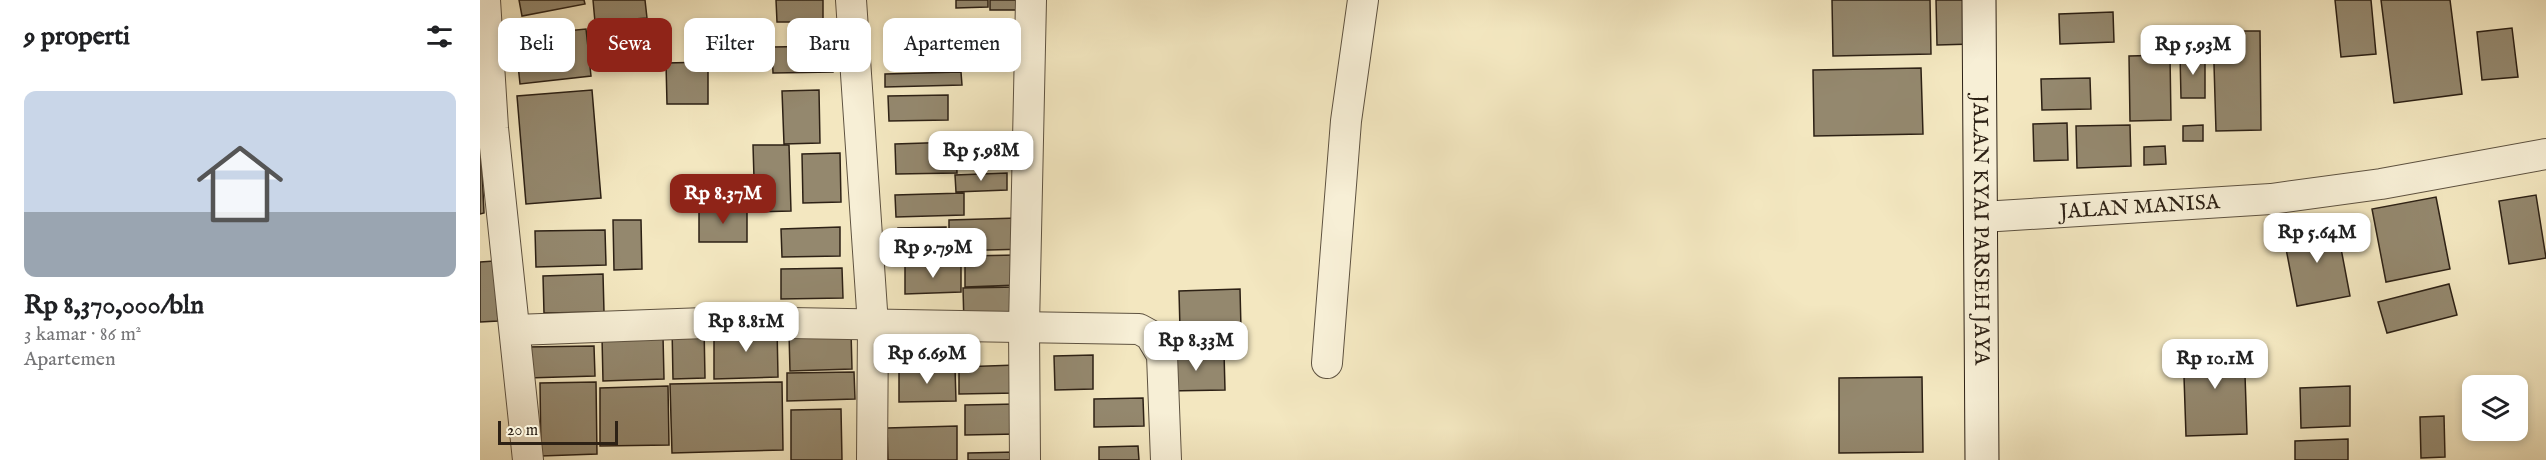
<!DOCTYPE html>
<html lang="id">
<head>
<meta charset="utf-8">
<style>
	:root { --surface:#fff; --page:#f2f2f2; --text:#202124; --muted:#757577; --line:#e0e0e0; --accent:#8f2418 }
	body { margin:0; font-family:"IM FELL English",serif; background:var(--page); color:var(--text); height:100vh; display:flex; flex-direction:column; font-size:22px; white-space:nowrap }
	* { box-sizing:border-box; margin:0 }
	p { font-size:20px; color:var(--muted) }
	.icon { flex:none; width:33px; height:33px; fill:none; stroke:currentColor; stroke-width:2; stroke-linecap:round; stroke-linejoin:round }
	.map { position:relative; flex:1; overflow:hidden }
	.details { display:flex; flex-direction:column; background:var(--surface); width:480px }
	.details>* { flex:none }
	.top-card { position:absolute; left:18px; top:18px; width:570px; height:54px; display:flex; gap:12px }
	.controls { position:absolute; left:1982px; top:375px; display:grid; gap:12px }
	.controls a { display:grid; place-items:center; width:66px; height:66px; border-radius:12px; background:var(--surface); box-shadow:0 3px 9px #0003; font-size:30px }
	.scale { position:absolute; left:18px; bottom:15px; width:120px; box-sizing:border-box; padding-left:6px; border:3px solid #2d2115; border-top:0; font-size:16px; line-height:21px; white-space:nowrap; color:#2d2115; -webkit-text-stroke:4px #f7efd6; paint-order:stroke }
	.price { position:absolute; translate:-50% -51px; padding:0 14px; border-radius:12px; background:#fff; color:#222; font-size:20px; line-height:39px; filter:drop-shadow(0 2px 3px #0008) }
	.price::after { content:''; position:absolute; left:50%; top:36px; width:18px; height:14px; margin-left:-9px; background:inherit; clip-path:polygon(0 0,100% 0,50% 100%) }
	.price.selected { background:var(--accent); color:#fff }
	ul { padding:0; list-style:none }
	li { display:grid; align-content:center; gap:12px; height:318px; padding:0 24px }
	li+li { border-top:2px solid var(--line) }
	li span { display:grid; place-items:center; height:186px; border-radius:12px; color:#555 }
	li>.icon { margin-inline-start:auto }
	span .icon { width:108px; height:108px; fill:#fffc; stroke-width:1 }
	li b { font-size:26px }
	h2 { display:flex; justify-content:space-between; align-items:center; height:72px; padding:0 24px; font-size:26px }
	.pill { padding:0 21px; border-radius:12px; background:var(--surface); box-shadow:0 3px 9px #0003; font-size:21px; line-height:54px }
	.pill.selected { background:var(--accent); color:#fff }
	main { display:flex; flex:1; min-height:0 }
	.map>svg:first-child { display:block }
	.building { fill:#94886e; stroke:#2d2115; stroke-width:1.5 }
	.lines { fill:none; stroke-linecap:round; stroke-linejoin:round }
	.street-casing { stroke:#5e5240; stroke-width:32 }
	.secondary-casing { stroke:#2d2115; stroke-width:35 }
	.street { stroke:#f7efd6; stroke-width:30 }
	.secondary { stroke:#f7efd6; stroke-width:33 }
	.labels { text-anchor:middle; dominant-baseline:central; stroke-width:4.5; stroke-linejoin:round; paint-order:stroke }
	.street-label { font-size:21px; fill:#2d2115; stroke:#f7efd6 }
</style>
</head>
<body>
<main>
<section class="details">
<h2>9 properti<svg class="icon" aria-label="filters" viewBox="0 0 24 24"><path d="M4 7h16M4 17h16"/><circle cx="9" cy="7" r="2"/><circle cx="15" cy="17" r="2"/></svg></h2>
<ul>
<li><span style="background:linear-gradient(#c9d6e8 65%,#9aa5b1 0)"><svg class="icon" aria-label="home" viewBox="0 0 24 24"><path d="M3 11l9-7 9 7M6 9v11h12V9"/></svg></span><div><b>Rp 8,370,000/bln</b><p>3 kamar · 86 m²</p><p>Apartemen</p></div></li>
</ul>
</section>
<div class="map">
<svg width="2066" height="460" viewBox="0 0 2066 460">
	<rect width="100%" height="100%" fill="#f3e7c0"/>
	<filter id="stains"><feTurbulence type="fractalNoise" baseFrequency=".00333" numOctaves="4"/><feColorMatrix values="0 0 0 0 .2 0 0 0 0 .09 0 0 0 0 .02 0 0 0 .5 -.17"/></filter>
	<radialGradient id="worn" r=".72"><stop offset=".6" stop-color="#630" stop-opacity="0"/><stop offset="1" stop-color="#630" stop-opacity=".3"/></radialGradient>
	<path class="building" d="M 39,0 L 104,0 L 105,4 L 42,16 Z
		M 113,0 L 165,0 L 167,18 L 115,22 Z
		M 296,0 L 343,0 L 343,22 L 297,22 Z
		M 476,0 L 508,0 L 508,7 L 476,8 Z
		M 510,0 L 543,0 L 543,10 L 510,10 Z
		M 1352,0 L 1450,0 L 1451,54 L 1353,56 Z
		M 1456,0 L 1492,0 L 1493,44 L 1457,45 Z
		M 1855,0 L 1891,0 L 1896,54 L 1861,57 Z
		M 1901,0 L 1970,0 L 1982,94 L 1914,103 Z
		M 1633,12 L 1634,42 L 1580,44 L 1579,14 Z
		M 2032,28 L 2038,77 L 2002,80 L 1997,32 Z
		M 106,29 L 111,76 L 40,84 L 35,36 Z
		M 1733,31 L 1780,31 L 1781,130 L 1736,131 Z
		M 352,46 L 353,72 L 293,73 L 292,47 Z
		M 1700,54 L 1725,54 L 1725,98 L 1701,98 Z
		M 1690,55 L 1691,120 L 1650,121 L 1649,56 Z
		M 228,62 L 228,104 L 187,104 L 186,63 Z
		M 1441,68 L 1443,134 L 1334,136 L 1333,70 Z
		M 481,72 L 482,85 L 405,87 L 405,74 Z
		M 1610,78 L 1611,109 L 1562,110 L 1561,79 Z
		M 112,90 L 121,198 L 46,204 L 37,96 Z
		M 339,90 L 340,143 L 304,144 L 302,91 Z
		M 468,95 L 468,120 L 409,121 L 408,96 Z
		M 1587,123 L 1588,160 L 1554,161 L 1553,124 Z
		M 1650,125 L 1651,166 L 1597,168 L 1596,126 Z
		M 1723,125 L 1723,141 L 1703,141 L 1703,126 Z
		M 0,126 L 4,213 L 0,214 Z
		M 476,142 L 477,173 L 416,174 L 415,144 Z
		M 273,145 L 309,145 L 311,211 L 275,212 Z
		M 1685,146 L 1686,164 L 1664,165 L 1664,147 Z
		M 360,153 L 361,202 L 323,203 L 322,154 Z
		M 527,173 L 527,190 L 476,192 L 475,175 Z
		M 484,193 L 484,215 L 416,217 L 415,195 Z
		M 2056,195 L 2066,258 L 2029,264 L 2019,201 Z
		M 1956,197 L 1970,269 L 1906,282 L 1892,209 Z
		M 267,207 L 267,242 L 219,242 L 219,208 Z
		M 542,218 L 543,249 L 469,251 L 469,220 Z
		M 133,220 L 161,220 L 162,269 L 134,270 Z
		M 1856,222 L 1870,296 L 1817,306 L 1803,233 Z
		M 360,227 L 360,256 L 302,257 L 301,229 Z
		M 466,227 L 467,257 L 418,259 L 418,228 Z
		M 125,230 L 126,265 L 56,267 L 55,231 Z
		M 539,255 L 540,285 L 485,287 L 485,256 Z
		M 14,261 L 18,321 L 0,322 L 0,262 Z
		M 481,264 L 481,292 L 425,294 L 425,265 Z
		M 362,268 L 363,298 L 301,299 L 301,269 Z
		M 123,274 L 124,312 L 64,313 L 63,276 Z
		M 1969,284 L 1977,315 L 1907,333 L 1898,302 Z
		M 540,287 L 541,323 L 484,325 L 483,288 Z
		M 760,289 L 761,329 L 700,330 L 699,291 Z
		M 224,326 L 225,378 L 193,379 L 192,327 Z
		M 297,326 L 298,377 L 234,379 L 234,328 Z
		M 371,331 L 372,369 L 310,371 L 309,333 Z
		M 183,336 L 184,379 L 123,381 L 122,337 Z
		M 1764,345 L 1767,434 L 1706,436 L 1703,347 Z
		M 114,346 L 115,376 L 47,378 L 46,347 Z
		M 744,352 L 745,390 L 687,391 L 686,353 Z
		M 613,355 L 613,389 L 575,390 L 574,356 Z
		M 536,365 L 537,393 L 479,394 L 479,367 Z
		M 475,367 L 476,401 L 419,402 L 419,368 Z
		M 374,372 L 375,399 L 307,401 L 307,373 Z
		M 1442,377 L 1443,452 L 1359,453 L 1359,378 Z
		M 116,382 L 117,454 L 61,456 L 60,383 Z
		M 302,382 L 303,450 L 192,453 L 190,384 Z
		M 188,386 L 189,445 L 120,446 L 120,388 Z
		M 1870,386 L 1870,426 L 1821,428 L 1820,388 Z
		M 663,398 L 664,426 L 614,427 L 614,399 Z
		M 539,404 L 540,434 L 485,435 L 485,405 Z
		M 361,409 L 362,460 L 311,460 L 311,410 Z
		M 1964,416 L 1965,457 L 1941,458 L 1940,417 Z
		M 477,426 L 477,460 L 408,460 L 407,428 Z
		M 1868,439 L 1868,460 L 1815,460 L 1815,441 Z
		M 658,446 L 659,460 L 619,460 L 619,447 Z
		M 536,452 L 536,460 L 488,460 L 488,453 Z"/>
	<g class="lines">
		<defs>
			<g id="street">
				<path d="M 5,0 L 13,128 L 48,460"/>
				<path d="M 371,0 L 393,325 L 392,460"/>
				<path id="s1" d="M 1502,217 L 1791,199 L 1901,184 L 2066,154"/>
				<path d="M 35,330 L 252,322 L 659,329 L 670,335 L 682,355 L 686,460"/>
				<path d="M 847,363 L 866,121 L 883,0"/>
				<path d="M 545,460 L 544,327 L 551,0"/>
			</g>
			<g id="secondary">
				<path id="s2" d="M 1499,0 L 1502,460"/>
			</g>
		</defs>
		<use href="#street" class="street-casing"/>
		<use href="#secondary" class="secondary-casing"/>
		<use href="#street" class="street"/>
		<use href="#secondary" class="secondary"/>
	</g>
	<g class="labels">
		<g class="street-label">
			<text stroke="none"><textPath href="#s1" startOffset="158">JALAN MANISA</textPath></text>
			<text stroke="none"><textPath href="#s2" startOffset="230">JALAN KYAI PARSEH JAYA</textPath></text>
		</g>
	</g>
	<rect width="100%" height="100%" filter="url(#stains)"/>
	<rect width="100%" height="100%" fill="url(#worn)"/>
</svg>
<div class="controls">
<a><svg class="icon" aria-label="layers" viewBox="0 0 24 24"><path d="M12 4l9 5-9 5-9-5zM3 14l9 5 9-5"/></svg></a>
</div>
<div class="scale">20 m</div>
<b class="price" style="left:1713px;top:76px">Rp 5.93M</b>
<b class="price" style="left:501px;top:182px">Rp 5.98M</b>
<b class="price selected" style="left:243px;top:225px">Rp 8.37M</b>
<b class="price" style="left:1837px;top:264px">Rp 5.64M</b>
<b class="price" style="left:453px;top:279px">Rp 9.79M</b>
<b class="price" style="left:266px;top:353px">Rp 8.81M</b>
<b class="price" style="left:716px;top:372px">Rp 8.33M</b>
<b class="price" style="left:447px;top:385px">Rp 6.69M</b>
<b class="price" style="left:1735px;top:390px">Rp 10.1M</b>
<div class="top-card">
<a class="pill">Beli</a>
<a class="pill selected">Sewa</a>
<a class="pill">Filter</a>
<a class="pill">Baru</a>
<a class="pill">Apartemen</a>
</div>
</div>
</main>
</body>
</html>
